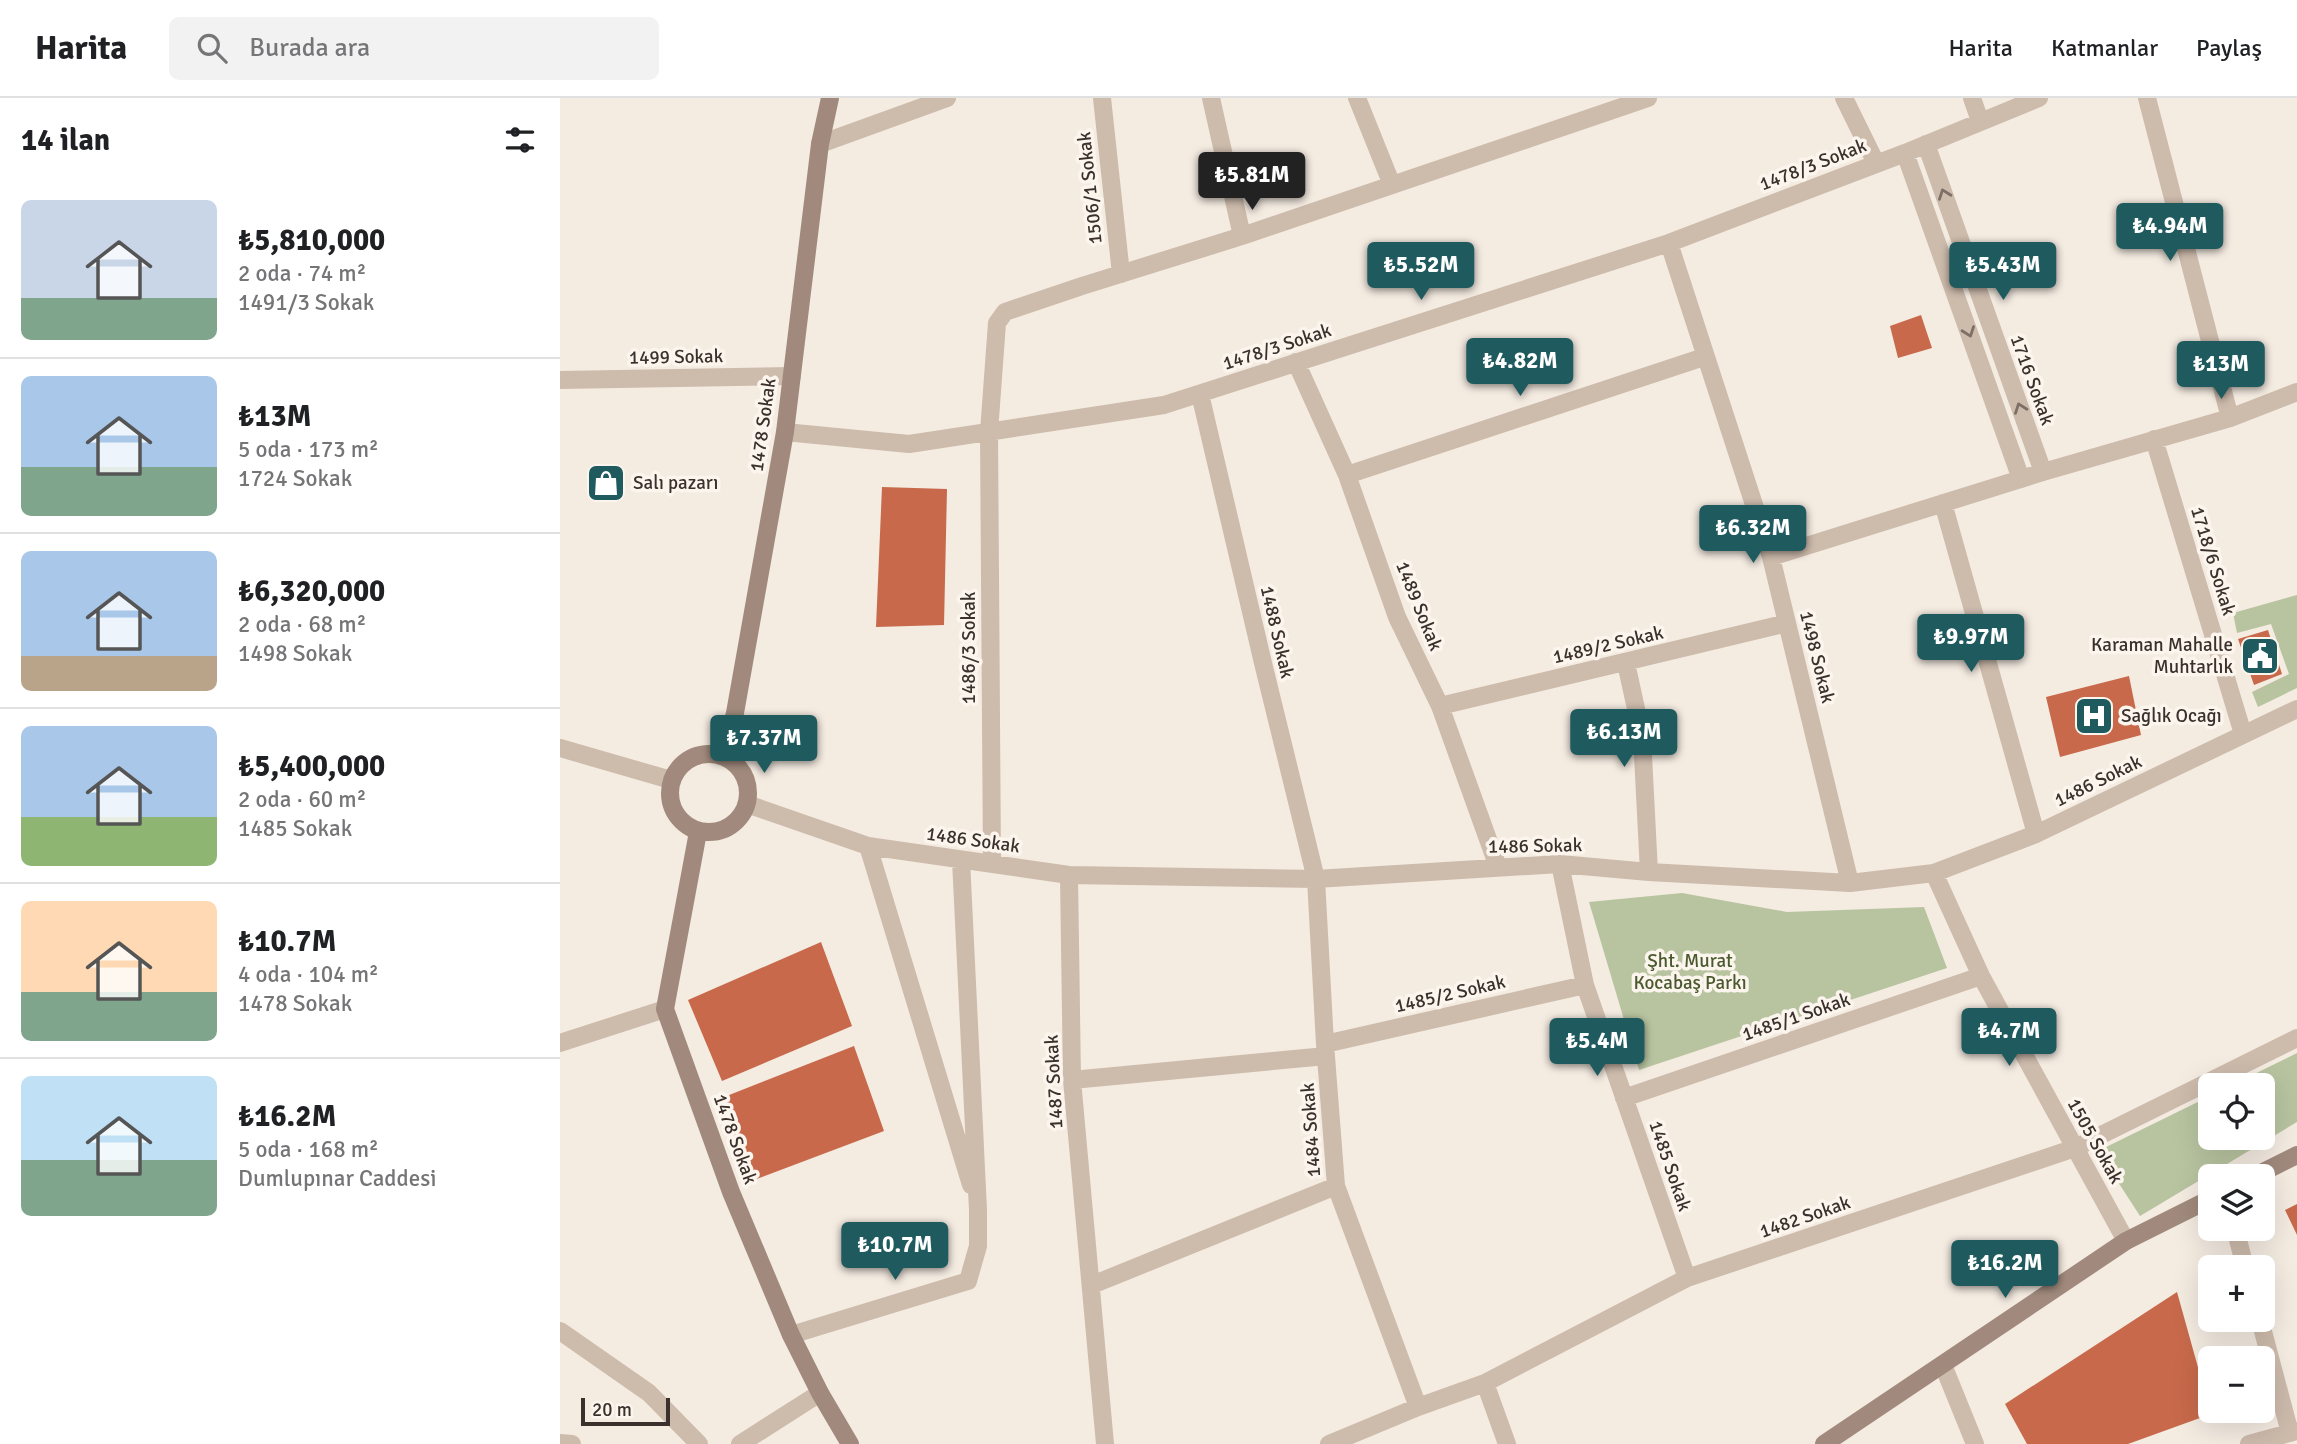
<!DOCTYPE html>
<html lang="tr">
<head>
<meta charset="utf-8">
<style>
	:root { --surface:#fff; --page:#f2f2f2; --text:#202124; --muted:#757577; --line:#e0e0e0; --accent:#1f5a5e }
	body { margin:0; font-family:Signika,sans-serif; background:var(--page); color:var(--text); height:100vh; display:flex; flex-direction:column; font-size:26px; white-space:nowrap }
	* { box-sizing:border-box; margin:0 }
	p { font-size:23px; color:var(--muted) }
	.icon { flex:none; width:38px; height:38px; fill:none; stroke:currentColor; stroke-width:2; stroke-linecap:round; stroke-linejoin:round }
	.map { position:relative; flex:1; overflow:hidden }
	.sheet { display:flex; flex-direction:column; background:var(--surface); width:560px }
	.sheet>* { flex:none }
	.buttons { position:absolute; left:1638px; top:975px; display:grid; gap:14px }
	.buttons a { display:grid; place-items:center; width:77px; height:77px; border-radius:10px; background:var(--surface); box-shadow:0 7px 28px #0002; font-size:35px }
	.scale { position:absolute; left:21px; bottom:18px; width:89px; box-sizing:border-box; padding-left:7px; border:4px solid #3b302b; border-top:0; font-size:19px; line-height:24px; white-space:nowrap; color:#3b302b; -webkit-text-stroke:5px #fbf5ee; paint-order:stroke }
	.price { position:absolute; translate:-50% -60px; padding:0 16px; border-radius:7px; background:var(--accent); color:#fff; font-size:23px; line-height:46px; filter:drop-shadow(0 2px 4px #0008) }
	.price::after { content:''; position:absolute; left:50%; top:42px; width:21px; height:16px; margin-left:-10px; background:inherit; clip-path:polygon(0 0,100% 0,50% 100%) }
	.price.active { background:#222; color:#fff }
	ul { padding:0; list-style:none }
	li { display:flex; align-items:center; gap:21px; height:175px; padding:0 21px }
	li+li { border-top:2px solid var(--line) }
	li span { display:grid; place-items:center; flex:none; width:196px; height:140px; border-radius:10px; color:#555 }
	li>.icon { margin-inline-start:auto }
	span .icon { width:84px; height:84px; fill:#fffc; stroke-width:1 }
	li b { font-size:30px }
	h2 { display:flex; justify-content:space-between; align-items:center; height:84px; padding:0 21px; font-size:30px }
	header { display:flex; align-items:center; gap:42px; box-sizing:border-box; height:98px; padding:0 35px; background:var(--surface); border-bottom:2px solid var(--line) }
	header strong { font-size:33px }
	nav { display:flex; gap:38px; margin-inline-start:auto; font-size:24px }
	.search { width:490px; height:63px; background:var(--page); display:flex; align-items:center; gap:18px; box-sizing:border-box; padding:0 24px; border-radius:10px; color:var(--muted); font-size:26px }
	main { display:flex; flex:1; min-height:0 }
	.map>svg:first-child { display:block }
	.green { fill:#b8c4a0 }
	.building { fill:#c8694b }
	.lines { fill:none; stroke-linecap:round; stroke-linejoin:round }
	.street { stroke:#cdbbac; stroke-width:18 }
	.secondary { stroke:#a18a7d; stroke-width:18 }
	.oneway { stroke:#7d6f65 }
	.labels { text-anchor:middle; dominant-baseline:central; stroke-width:7; stroke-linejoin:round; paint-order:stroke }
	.street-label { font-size:19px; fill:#3b302b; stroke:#fbf5ee }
	.poi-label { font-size:19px; fill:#3b302b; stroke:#fbf5ee; text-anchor:start }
	.park-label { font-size:19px; fill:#4a5a2e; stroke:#fbf5ee }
</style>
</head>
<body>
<header>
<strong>Harita</strong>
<div class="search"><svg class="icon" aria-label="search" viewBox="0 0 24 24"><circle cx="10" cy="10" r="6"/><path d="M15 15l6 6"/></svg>Burada ara</div>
<nav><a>Harita</a><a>Katmanlar</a><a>Paylaş</a></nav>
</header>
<main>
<section class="sheet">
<h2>14 ilan<svg class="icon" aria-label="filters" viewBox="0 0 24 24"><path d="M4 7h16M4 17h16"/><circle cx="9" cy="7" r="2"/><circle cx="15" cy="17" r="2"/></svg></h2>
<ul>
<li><span style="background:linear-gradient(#c9d6e8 70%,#7fa58c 0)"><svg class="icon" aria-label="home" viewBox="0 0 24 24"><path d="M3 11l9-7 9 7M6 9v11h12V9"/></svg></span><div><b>₺5,810,000</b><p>2 oda · 74 m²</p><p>1491/3 Sokak</p></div></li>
<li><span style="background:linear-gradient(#a9c7e8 65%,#7fa58c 0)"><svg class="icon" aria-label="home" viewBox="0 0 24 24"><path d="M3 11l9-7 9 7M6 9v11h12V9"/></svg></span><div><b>₺13M</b><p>5 oda · 173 m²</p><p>1724 Sokak</p></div></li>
<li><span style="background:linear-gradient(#a9c7e8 75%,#b9a48a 0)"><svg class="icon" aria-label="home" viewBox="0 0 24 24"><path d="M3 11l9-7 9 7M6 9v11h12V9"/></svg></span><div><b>₺6,320,000</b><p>2 oda · 68 m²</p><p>1498 Sokak</p></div></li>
<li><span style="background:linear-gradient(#a9c7e8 65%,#8fb573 0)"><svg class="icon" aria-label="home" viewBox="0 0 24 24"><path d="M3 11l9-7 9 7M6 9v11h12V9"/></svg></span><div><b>₺5,400,000</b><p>2 oda · 60 m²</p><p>1485 Sokak</p></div></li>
<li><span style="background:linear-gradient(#ffd9b3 65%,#7fa58c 0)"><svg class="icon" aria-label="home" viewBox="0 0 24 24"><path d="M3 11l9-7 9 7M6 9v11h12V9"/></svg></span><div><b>₺10.7M</b><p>4 oda · 104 m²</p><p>1478 Sokak</p></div></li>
<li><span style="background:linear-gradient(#bfe0f5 60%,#7fa58c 0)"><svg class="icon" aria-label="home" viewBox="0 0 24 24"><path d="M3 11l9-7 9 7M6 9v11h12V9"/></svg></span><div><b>₺16.2M</b><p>5 oda · 168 m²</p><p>Dumlupınar Caddesi</p></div></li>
</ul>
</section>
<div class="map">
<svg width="1737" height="1346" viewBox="0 0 1737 1346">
	<rect width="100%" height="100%" fill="#f4ebe1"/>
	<path class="green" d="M 1737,497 L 1737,590 L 1698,609 L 1692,594 L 1729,576 L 1711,526 L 1677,535 L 1673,515 Z
		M 1122,795 L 1227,814 L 1364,809 L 1387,870 L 1079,972 L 1029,804 Z
		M 1737,955 L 1737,1024 L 1580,1118 L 1538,1053 L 1650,998 L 1650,1040 L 1703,1040 L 1703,987 L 1672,987 Z"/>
	<path class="building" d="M 1361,217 L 1372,250 L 1338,260 L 1330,228 Z
		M 322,389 L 387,391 L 384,527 L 316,529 Z
		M 1708,532 L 1722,576 L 1694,587 L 1678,541 Z
		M 1569,578 L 1581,637 L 1500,659 L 1486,599 Z
		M 261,844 L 292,928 L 162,983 L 128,902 Z
		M 294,948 L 324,1033 L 194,1082 L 159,1001 Z
		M 1737,1106 L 1737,1137 L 1725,1112 Z
		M 1617,1194 L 1651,1316 L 1568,1346 L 1467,1346 L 1445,1306 Z"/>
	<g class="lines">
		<path class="street" d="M 542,0 L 561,176
			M 651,0 L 682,138
			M 797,0 L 832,87
			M 1284,0 L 1316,65
			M 1412,0 L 1420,23
			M 1587,0 L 1670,320
			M 260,46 L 387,0
			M 1366,46 L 1483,374
			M 1345,55 L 1461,381
			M 1109,145 L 1211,459 L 1290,785
			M 736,264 L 787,377 L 837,519 L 880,608 L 938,769
			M 0,282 L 232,278
			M 640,296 L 703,565 L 756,781 L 765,946 L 776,1088 L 858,1309
			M 225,334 L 349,346 L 604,307 L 1109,145 L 1345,55 L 1479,0
			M 1594,341 L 1683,636
			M 787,377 L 1144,259
			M 1383,405 L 1476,736
			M 1211,459 L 1483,374 L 1670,320 L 1737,294
			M 1066,565 L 1082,638 L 1089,774
			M 880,608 L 1227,525
			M 0,650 L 111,682
			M 187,706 L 308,748 L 509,777 L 756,781 L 1000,766 L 1089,774 L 1290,785 L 1374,775 L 1476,736 L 1737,611
			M 308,748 L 411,1087
			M 432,766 L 429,334 L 437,225 L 445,214 L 522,188 L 682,138 L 1088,0
			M 1000,766 L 1025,887 L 1127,1180
			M 1374,775 L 1421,878 L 1566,1143
			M 509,777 L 512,982 L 545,1346
			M 0,945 L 105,911
			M 765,946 L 1025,887
			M 512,982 L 766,958
			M 1064,1000 L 1421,878
			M 1675,1130 L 1685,1169
			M 532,1187 L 776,1088
			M 1700,1222 L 1730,1335
			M 0,1233 L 89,1295 L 139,1346
			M 231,1237 L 408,1183 L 418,1148 L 418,1112 L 401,762
			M 1383,1267 L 1415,1346
			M 925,1285 L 947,1346
			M 0,1345 L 12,1346
			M 180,1346 L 260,1295
			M 769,1346 L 858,1309 L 925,1285 L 1127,1180 L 1515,1050 L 1737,940
			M 1689,1346 L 1737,1333"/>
		<path class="secondary" d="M110 695a39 39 0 1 1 78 0a39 39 0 1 1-78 0Z
			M 164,659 L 175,615 L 225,334 L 260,46 L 270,0
			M 138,734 L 105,911 L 171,1094 L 231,1237 L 260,1295 L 290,1346
			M 1695,1078 L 1737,1057
			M 1264,1346 L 1566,1143 L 1650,1101"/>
	</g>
	<defs><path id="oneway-chevron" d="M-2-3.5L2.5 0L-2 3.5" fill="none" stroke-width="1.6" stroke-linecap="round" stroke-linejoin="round" transform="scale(1.75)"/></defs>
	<g class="oneway">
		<use href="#oneway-chevron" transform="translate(1384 96) rotate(-110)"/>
		<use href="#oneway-chevron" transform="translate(1409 234) rotate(70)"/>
		<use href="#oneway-chevron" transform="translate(1460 310) rotate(-110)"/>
	</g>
	<defs>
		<symbol id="shop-square" viewBox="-11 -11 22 22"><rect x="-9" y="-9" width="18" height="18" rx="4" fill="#1f5a5e" stroke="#fbf5ee"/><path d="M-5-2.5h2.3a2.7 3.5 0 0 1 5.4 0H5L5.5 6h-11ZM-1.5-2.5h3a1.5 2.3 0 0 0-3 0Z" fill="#fff"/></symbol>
		<symbol id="civic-square" viewBox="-11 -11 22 22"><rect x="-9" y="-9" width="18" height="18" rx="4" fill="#1f5a5e" stroke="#fbf5ee"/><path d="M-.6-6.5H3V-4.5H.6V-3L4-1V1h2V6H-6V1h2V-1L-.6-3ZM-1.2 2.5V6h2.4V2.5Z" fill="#fff"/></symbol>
		<symbol id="hospital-square" viewBox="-11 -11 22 22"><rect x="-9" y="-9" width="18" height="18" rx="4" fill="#1f5a5e" stroke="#fbf5ee"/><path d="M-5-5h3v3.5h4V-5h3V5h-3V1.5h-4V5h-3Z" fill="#fff"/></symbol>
	</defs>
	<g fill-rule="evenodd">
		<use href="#shop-square" x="24" y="363" width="44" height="44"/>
		<use href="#civic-square" x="1678" y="536" width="44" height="44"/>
		<use href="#hospital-square" x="1512" y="596" width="44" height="44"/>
	</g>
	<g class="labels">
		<g class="street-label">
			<text transform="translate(1253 67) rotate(-21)">1478/3 Sokak</text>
			<text transform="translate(530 90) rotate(-96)">1506/1 Sokak</text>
			<text transform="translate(717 249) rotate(-18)">1478/3 Sokak</text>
			<text transform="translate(116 259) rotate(-1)">1499 Sokak</text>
			<text transform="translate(1472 282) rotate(70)">1716 Sokak</text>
			<text transform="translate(203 327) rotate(-82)">1478 Sokak</text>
			<text transform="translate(1653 463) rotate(73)">1718/6 Sokak</text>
			<text transform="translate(859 508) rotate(68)">1489 Sokak</text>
			<text transform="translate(717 534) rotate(77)">1488 Sokak</text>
			<text transform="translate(1048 547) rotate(-13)">1489/2 Sokak</text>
			<text transform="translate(409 550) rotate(-90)">1486/3 Sokak</text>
			<text transform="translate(1257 559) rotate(76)">1498 Sokak</text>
			<text transform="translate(1538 683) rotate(-26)">1486 Sokak</text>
			<text transform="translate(413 742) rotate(8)">1486 Sokak</text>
			<text transform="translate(975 748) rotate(-1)">1486 Sokak</text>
			<text transform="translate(890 896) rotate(-13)">1485/2 Sokak</text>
			<text transform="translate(1236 919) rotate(-19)">1485/1 Sokak</text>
			<text transform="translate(494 984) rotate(-93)">1487 Sokak</text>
			<text transform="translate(751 1032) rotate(-94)">1484 Sokak</text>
			<text transform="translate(175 1041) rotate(70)">1478 Sokak</text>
			<text transform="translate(1535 1043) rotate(61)">1505 Sokak</text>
			<text transform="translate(1110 1068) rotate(71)">1485 Sokak</text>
			<text transform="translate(1245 1119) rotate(-19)">1482 Sokak</text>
		</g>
		<g class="poi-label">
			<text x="73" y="385">Salı pazarı</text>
			<text x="1673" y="547" text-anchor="end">Karaman Mahalle<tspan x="1673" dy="22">Muhtarlık</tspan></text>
			<text x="1561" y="618">Sağlık Ocağı</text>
		</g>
		<g class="park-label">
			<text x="1130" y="863">Şht. Murat<tspan x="1130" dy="22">Kocabaş Parkı</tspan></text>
		</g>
	</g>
</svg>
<div class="buttons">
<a><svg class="icon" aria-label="locate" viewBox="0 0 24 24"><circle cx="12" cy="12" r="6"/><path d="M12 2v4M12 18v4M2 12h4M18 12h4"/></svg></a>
<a><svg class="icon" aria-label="layers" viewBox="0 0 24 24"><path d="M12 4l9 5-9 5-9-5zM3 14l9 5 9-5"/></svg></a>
<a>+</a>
<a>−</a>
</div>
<div class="scale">20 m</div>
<b class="price active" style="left:692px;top:114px">₺5.81M</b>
<b class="price" style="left:1610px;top:165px">₺4.94M</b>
<b class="price" style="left:861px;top:204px">₺5.52M</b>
<b class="price" style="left:1443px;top:204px">₺5.43M</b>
<b class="price" style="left:960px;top:300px">₺4.82M</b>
<b class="price" style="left:1661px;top:303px">₺13M</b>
<b class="price" style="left:1193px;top:467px">₺6.32M</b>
<b class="price" style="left:1411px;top:576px">₺9.97M</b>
<b class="price" style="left:1064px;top:671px">₺6.13M</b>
<b class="price" style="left:204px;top:677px">₺7.37M</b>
<b class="price" style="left:1449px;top:970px">₺4.7M</b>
<b class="price" style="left:1037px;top:980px">₺5.4M</b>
<b class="price" style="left:335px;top:1184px">₺10.7M</b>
<b class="price" style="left:1445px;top:1202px">₺16.2M</b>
</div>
</main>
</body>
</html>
